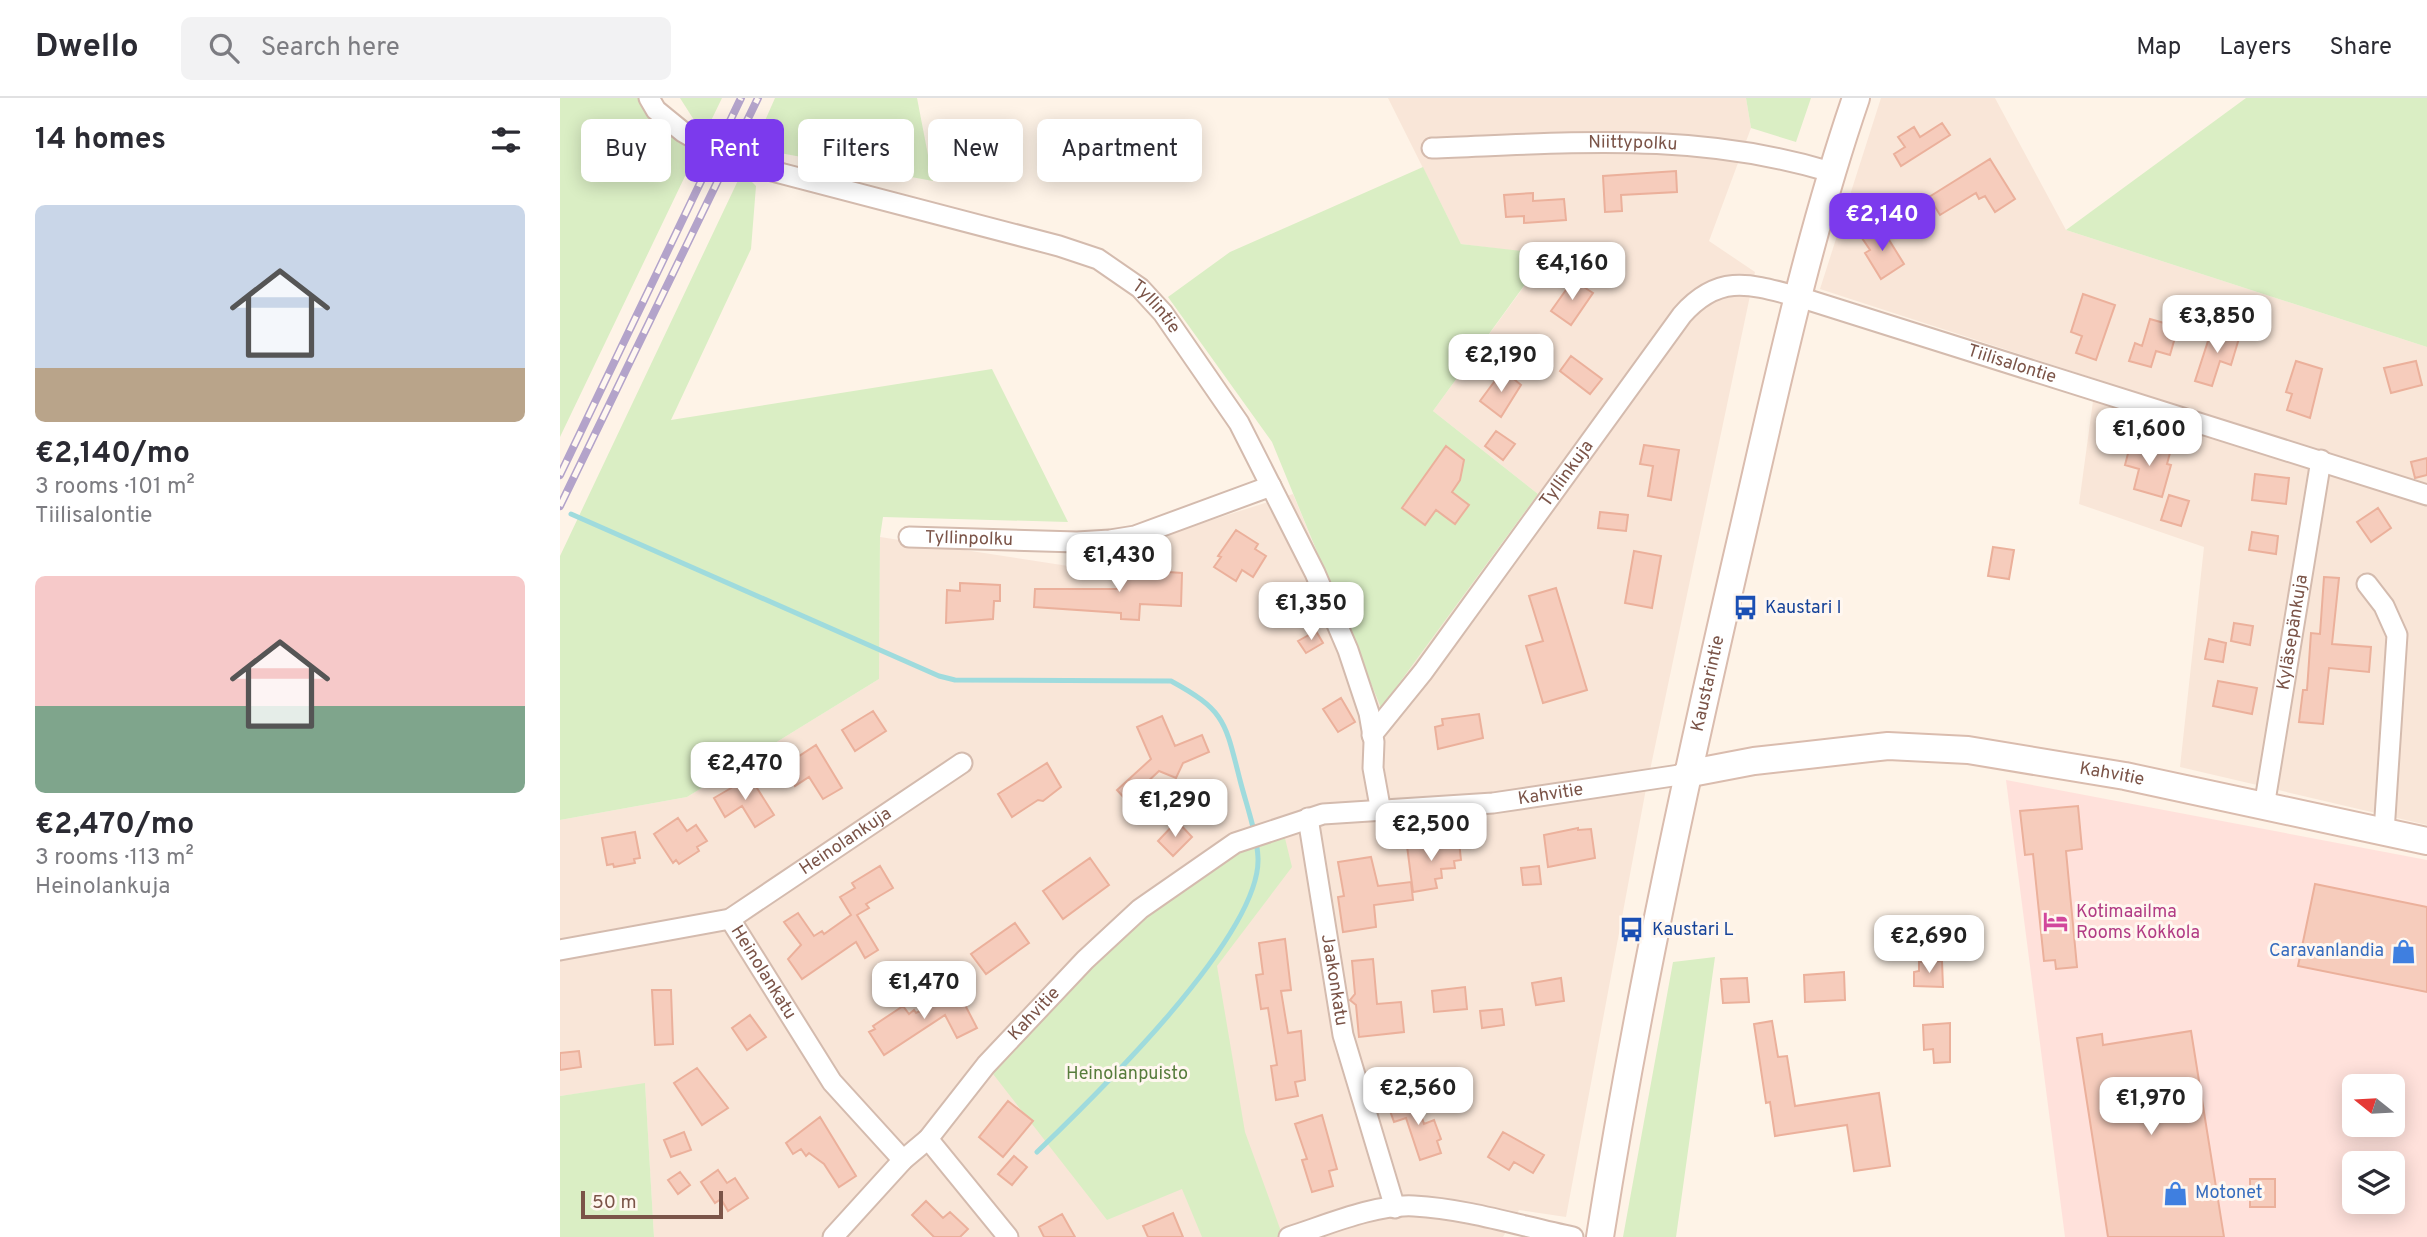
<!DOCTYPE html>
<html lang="en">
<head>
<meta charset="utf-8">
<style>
	:root { --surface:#fff; --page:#f2f2f3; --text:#2b2b33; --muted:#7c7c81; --line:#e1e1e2; --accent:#7c3aed }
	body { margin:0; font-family:Overpass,sans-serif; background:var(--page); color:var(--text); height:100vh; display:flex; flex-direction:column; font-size:26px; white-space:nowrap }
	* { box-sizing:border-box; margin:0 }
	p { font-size:23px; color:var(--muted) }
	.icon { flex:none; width:38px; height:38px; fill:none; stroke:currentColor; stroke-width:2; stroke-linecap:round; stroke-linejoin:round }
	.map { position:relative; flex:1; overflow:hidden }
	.side { display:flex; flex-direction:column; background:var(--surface); width:560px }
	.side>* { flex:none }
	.hud { position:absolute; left:21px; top:21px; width:665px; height:63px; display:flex; gap:14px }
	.needle { width:46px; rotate:288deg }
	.fabs { position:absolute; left:1782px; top:976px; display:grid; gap:14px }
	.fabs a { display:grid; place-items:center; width:63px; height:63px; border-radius:10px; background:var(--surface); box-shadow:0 4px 18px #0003; font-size:35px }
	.scale { position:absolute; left:21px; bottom:18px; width:142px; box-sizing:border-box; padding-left:7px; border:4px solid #7b5448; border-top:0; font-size:19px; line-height:24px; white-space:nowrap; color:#7b5448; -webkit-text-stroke:5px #fff7f0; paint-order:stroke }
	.price { position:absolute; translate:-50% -60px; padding:0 16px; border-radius:14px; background:#fff; color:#222; font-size:23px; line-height:46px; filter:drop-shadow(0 2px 4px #0008) }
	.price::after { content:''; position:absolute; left:50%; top:42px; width:21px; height:16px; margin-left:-10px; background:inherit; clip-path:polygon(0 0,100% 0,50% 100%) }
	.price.active { background:var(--accent); color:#fff }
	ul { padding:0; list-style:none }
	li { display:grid; align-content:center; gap:14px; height:371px; padding:0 35px }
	li span { display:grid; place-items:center; height:217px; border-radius:10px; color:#555 }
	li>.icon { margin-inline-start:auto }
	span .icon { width:126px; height:126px; fill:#fffc; stroke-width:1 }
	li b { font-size:30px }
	h2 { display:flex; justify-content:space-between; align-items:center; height:84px; padding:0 35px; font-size:30px }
	.pill { padding:0 24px; border-radius:10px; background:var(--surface); box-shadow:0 4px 18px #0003; font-size:24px; line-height:63px }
	.pill.active { background:var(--accent); color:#fff }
	header { display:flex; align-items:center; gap:42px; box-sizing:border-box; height:98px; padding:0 35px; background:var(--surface); border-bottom:2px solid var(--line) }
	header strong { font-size:33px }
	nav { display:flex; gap:38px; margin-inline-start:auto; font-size:24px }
	.search { width:490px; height:63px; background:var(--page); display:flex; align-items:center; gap:18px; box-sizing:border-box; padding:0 24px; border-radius:10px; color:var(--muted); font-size:26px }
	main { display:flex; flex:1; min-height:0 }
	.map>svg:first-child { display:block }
	.residential { fill:#f9e6d8 }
	.commercial { fill:#ffe1db; fill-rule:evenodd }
	.green { fill:#daeec4 }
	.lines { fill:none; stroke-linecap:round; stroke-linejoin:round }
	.stream { stroke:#9fdbdd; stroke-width:5 }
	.building { fill:#f6ccbc; stroke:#ebb09b; stroke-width:2 }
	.street-casing { stroke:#d4bbae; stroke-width:23 }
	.secondary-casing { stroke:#dabcae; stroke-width:30 }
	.street { stroke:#fff; stroke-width:19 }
	.secondary { stroke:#fff; stroke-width:26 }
	.rail-casing { stroke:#b3a3ca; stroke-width:8 }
	.rail { stroke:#fff7f0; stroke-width:5; stroke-dasharray:16; stroke-linecap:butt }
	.labels { text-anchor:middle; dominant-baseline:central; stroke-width:6; stroke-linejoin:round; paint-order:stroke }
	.street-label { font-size:18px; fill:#7b5448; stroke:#fff7f0 }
	.transit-label { font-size:18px; fill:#164399; stroke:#fff7f0; text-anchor:start }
	.hotel-label { font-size:18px; fill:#b23c85; stroke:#fff7f0; text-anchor:start }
	.shop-label { font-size:18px; fill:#366cbe; stroke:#fff7f0; text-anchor:end }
	.park-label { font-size:18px; fill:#577c3c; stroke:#fff7f0 }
</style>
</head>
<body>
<header>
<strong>Dwello</strong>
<div class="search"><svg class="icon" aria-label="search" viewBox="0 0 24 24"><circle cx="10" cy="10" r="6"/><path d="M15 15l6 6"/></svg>Search here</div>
<nav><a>Map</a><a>Layers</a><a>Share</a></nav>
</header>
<main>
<section class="side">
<h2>14 homes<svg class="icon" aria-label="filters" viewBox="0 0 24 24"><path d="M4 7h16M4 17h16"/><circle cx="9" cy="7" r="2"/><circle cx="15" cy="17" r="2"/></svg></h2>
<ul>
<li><span style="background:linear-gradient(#c9d6e8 75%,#b9a48a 0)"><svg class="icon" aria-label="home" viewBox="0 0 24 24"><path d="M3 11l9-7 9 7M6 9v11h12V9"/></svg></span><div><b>€2,140/mo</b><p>3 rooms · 101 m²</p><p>Tiilisalontie</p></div></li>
<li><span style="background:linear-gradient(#f6c9c9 60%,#7fa58c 0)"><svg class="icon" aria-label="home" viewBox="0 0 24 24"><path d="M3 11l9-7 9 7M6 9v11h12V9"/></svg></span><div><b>€2,470/mo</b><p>3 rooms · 113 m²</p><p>Heinolankuja</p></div></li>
</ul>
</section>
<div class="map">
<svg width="1867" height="1139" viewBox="0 0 1867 1139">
	<rect width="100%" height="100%" fill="#fef3e7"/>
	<path class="residential" d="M 828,0 L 1186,0 L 1191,30 L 1149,143 L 1195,174 L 1085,696 L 1006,1119 L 959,1112 L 943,1139 L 94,1139 L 85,986 L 0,998 L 0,722 L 127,699 L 319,581 L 320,439 L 508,468 L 733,396 L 821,610 L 978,396 L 873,313 L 987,157 L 901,146 Z
		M 1321,0 L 1435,0 L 1506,132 L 1867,249 L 1867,727 L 1620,669 L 1644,449 L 1519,406 L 1536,281 L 1260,191 Z"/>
	<path class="commercial" d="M 1446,682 L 1867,762 L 1867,1139 L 1505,1139 ZM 1794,989 L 1832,989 L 1832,1027 L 1794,1027 ZM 1794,1066 L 1832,1066 L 1832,1104 L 1794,1104 Z"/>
	<path class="green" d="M 0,0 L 82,0 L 139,49 L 0,339 Z
		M 120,0 L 162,0 L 147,31 L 134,22 Z
		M 215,0 L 357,0 L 373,83 L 193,50 Z
		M 1186,0 L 1251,0 L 1236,44 L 1191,30 Z
		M 1686,0 L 1867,0 L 1867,249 L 1506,132 Z
		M 863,69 L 901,146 L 987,156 L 873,313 L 978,396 L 821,610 L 712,344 L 608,199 L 670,154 Z
		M 182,74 L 196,88 L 191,151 L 111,322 L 432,271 L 508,424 L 323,419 L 320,439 L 319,581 L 127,699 L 0,722 L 0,458 Z
		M 722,728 L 732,769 L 657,868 L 685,1034 L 723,1139 L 642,1139 L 622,1091 L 547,1122 L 426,967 L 580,811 Z
		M 1155,859 L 1116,1139 L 1063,1139 L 1113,864 Z
		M 85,985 L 94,1139 L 0,1139 L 0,998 Z"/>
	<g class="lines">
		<path class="stream" d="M 11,416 L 379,578 L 395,582 L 611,583 C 666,613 665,624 680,682 C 686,706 697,735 698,760 C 701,838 533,1000 477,1054"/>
	</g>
	<path class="building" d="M 1382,25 L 1390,37 L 1341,68 L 1334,56 L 1345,49 L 1338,39 L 1354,29 L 1360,39 Z
		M 1430,61 L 1455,101 L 1435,114 L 1425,98 L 1419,101 L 1416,95 L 1380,117 L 1369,99 Z
		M 1116,73 L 1117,94 L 1061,97 L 1062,113 L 1045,114 L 1043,78 Z
		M 973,95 L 973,103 L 1004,101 L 1006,122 L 964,125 L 964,118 L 946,119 L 944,97 Z
		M 1321,129 L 1344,166 L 1321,181 L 1305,155 L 1310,152 L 1302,140 Z
		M 1013,182 L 1033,195 L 1011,227 L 991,213 Z
		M 1523,196 L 1555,207 L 1536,262 L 1516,255 L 1522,238 L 1511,234 Z
		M 1590,221 L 1618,229 L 1610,257 L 1596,253 L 1591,269 L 1569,263 L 1575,245 L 1582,248 Z
		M 1657,230 L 1680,237 L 1671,267 L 1660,263 L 1652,288 L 1635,283 L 1649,240 L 1653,242 Z
		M 1011,258 L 1042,281 L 1030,296 L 1000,273 Z
		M 1736,263 L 1762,271 L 1750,320 L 1727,312 L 1732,296 L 1726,294 Z
		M 1856,263 L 1862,287 L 1831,295 L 1824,270 Z
		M 943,272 L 961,287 L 941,319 L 920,303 Z
		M 936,333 L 955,346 L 943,362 L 925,348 Z
		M 1571,344 L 1610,355 L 1607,366 L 1611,367 L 1602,399 L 1574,391 L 1579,371 L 1565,367 Z
		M 1084,347 L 1119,352 L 1111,402 L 1088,398 L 1093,368 L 1080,366 Z
		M 886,348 L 904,362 L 900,382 L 892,394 L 909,407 L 895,426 L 876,412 L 865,427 L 842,410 Z
		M 1867,360 L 1867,377 L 1855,380 L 1851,364 Z
		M 1695,376 L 1729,380 L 1726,406 L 1692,402 Z
		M 1609,397 L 1629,403 L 1621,428 L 1601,422 Z
		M 1818,410 L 1831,430 L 1811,444 L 1797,424 Z
		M 1040,414 L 1068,417 L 1066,433 L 1038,430 Z
		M 676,432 L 698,446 L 695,451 L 706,458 L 693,479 L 682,472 L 676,483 L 654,469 L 661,459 L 658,458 Z
		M 1692,434 L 1718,438 L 1716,456 L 1689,452 Z
		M 1433,449 L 1454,452 L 1449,481 L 1428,478 Z
		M 1074,453 L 1101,458 L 1092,510 L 1065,505 Z
		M 592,467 L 608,467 L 608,474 L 622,475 L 621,508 L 580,506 L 579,522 L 561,521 L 561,515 L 474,509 L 475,491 L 560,491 L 560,475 L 592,473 Z
		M 1764,479 L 1779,480 L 1772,546 L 1811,549 L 1809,574 L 1769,570 L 1763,626 L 1739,624 L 1743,592 L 1747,592 L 1751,535 L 1760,536 Z
		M 400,485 L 440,487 L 440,503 L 434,503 L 433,521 L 386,525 L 387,492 L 400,493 Z
		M 996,490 L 1027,592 L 983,605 L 966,548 L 983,543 L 969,498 Z
		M 1674,525 L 1693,528 L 1690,547 L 1671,543 Z
		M 756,533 L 763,545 L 746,555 L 738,543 Z
		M 1649,541 L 1666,545 L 1663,564 L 1645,561 Z
		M 1658,583 L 1697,590 L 1692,616 L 1653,608 Z
		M 781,600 L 795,624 L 778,634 L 763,611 Z
		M 313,613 L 326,633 L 295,653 L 282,632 Z
		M 919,616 L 923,640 L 878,651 L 875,629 L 883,627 L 882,621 Z
		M 602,618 L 615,648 L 642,637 L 649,654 L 623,665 L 616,680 L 599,673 L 567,703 L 557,692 L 591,661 L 577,629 Z
		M 256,647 L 282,690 L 263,701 L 249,679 L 235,688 L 223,667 L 228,664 L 229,657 L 236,660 Z
		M 487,665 L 501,689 L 483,703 L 478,702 L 452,719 L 438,696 Z
		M 190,679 L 214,717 L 195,729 L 182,708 L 165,719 L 154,700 Z
		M 1518,708 L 1522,751 L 1506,753 L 1517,869 L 1496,871 L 1495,862 L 1484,863 L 1473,756 L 1465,757 L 1460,713 Z
		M 118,720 L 127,733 L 136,727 L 147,743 L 137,749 L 139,753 L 119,766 L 116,762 L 113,765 L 94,736 Z
		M 617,723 L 632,739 L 613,758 L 598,743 Z
		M 1018,730 L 1018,732 L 1031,731 L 1035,760 L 988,769 L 984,737 Z
		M 75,734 L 80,760 L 74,761 L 75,765 L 54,769 L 53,766 L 47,767 L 42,740 Z
		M 880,744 L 899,744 L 901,762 L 894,763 L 895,770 L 881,771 L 882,780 L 875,781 L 877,790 L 853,794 L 847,748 Z
		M 811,759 L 818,788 L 851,784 L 853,802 L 814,807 L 816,829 L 783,834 L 778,799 L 784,798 L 778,764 Z
		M 530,760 L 549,787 L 503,821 L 483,793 Z
		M 320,768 L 333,790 L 306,806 L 309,810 L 297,817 L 318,852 L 305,860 L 296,844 L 242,881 L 228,861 L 241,847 L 224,824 L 238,815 L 254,838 L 262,833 L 264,836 L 291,817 L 280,799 L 295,790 L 292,785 Z
		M 979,768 L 981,786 L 963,787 L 961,770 Z
		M 1755,786 L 1867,809 L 1867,894 L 1738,868 Z
		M 455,825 L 469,845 L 426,876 L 411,856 Z
		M 725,841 L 731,892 L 721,893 L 728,935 L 741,933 L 745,982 L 735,984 L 738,998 L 716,1002 L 711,968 L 717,967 L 708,910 L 701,911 L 696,877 L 703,876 L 699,845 Z
		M 813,861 L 817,906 L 841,904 L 844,934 L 799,939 L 796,907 L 790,902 L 795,896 L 792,863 Z
		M 1382,863 L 1383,889 L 1354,888 L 1354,874 L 1359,873 L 1359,864 Z
		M 1284,874 L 1285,902 L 1245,904 L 1244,877 Z
		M 1001,880 L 1004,903 L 976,907 L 972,885 Z
		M 1187,880 L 1189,904 L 1163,905 L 1161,881 Z
		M 409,889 L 414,898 L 404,905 L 417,930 L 397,940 L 385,917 L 324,957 L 309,934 L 315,931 L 313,928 L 343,908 L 349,916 L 354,912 L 356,915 Z
		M 905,889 L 907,911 L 874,914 L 872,893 Z
		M 92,892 L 111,892 L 113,946 L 95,947 Z
		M 942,911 L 944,927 L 922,930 L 920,913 Z
		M 190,917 L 206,939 L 187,952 L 172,930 Z
		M 1212,923 L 1218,959 L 1227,958 L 1235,1008 L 1319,995 L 1330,1068 L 1294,1073 L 1287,1027 L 1215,1038 L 1210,1004 L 1206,1005 L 1194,926 Z
		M 1390,925 L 1390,964 L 1374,965 L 1373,951 L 1364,952 L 1363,927 Z
		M 1631,933 L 1664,1139 L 1548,1139 L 1517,940 L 1542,936 L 1543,947 Z
		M 19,953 L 21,969 L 0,972 L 0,955 Z
		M 137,970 L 168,1010 L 142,1027 L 114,985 Z
		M 855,998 L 864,1026 L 874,1022 L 881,1041 L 877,1043 L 881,1055 L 860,1062 L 846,1020 L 834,1024 L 828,1007 Z
		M 448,1003 L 473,1023 L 443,1059 L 419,1039 Z
		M 762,1017 L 777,1071 L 769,1073 L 773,1088 L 752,1094 L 742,1062 L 747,1061 L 735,1026 Z
		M 260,1019 L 296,1078 L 279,1089 L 264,1066 L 249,1055 L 246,1058 L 241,1051 L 233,1056 L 226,1045 Z
		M 124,1034 L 131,1052 L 111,1059 L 104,1042 Z
		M 943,1034 L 984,1057 L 973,1075 L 954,1064 L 949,1072 L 928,1059 Z
		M 454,1058 L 467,1069 L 452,1087 L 438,1076 Z
		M 158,1072 L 167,1085 L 175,1080 L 188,1100 L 168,1113 L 161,1101 L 155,1105 L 141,1084 Z
		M 120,1074 L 130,1087 L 118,1096 L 108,1082 Z
		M 1690,1081 L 1715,1081 L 1715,1109 L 1690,1109 Z
		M 366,1103 L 383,1120 L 390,1114 L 408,1131 L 400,1139 L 374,1139 L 352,1117 Z
		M 613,1115 L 623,1139 L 588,1139 L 583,1128 Z
		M 502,1116 L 515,1139 L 484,1139 L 479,1129 Z"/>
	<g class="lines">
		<defs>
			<g id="street">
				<path id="s1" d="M 89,0 L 96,12 L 123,34 L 174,63 L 499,148 L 538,161 L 580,190 L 603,215 L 679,325 L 755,475 L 788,552 L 809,615 L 814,644 L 813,670 L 821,714"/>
				<path id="s2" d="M 872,50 C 1011,45 1135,33 1271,74"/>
				<path id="s3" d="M 349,439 L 517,444 L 550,442 L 575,438 L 711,388"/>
				<path d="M 1807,486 L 1824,508 L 1837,537 L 1824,734"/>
				<path id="s4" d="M 812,637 L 863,574 L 1122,217 C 1159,175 1190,186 1239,199 L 1867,397"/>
				<path id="s5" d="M 1704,709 L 1761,362"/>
				<path id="s6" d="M 748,720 L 783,937 L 835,1110"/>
				<path id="s7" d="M 170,821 L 272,984 L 343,1062"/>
				<path id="s8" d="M 0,852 L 170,821 L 402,665"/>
				<path d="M 368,1041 L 448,1139"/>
				<path id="s9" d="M 273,1139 L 343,1062 L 368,1041 L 426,967 L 525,862 L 580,811 L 675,745 L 763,716 L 933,705 L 1126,676"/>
				<path d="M 729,1139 C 767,1127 814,1106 854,1108 C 908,1111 960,1128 1013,1139"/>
			</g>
			<g id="secondary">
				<path id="s10" d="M 1126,676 L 1194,663 L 1328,648 L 1408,652 L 1565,678 L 1867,743"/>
				<path id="s11" d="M 1040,1139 C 1077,903 1128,670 1182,437 C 1216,290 1247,143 1296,0"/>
			</g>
		</defs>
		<use href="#street" class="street-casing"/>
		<use href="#secondary" class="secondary-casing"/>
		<use href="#street" class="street"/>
		<use href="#secondary" class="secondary"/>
		<defs>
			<path id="rail" d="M 0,377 L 181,0
				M 0,408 L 198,0"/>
		</defs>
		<use href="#rail" class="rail-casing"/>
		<use href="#rail" class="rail"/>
	</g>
	<defs>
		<symbol id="bus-bare" viewBox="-9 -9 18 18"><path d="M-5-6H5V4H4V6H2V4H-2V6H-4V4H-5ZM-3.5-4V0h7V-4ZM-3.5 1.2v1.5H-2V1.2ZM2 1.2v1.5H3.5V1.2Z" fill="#1a4fb4" stroke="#fff7f0" stroke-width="2.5" paint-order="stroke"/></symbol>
		<symbol id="hotel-bare" viewBox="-9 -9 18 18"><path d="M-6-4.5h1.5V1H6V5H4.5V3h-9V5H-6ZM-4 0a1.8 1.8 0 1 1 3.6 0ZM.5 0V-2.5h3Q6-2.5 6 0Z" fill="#d1479c" stroke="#fff7f0" stroke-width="2.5" paint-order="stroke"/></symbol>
		<symbol id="shop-bare" viewBox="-9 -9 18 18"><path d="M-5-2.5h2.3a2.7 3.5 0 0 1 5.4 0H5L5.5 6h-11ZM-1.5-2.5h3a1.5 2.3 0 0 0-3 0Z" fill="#3f7fe0" stroke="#fff7f0" stroke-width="2.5" paint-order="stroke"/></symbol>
	</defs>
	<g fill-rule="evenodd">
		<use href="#bus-bare" x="1168" y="492" width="35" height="35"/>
		<use href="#hotel-bare" x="1478" y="806" width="35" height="35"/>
		<use href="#bus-bare" x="1054" y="814" width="35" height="35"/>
		<use href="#shop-bare" x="1826" y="836" width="35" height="35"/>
		<use href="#shop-bare" x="1598" y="1078" width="35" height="35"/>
	</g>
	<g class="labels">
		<g class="street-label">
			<text stroke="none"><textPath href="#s2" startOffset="201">Niittypolku</textPath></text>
			<text stroke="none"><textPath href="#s1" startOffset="560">Tyllintie</textPath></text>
			<text stroke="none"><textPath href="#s4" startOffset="873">Tiilisalontie</textPath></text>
			<text stroke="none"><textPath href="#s4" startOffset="326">Tyllinkuja</textPath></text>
			<text stroke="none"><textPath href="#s3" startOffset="60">Tyllinpolku</textPath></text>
			<text stroke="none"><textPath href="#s5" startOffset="177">Kyläsepänkuja</textPath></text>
			<text stroke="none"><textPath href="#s11" startOffset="564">Kaustarintie</textPath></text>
			<text stroke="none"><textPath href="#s10" startOffset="430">Kahvitie</textPath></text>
			<text stroke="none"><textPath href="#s9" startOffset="887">Kahvitie</textPath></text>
			<text stroke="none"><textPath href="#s8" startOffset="312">Heinolankuja</textPath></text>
			<text stroke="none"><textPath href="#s7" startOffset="63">Heinolankatu</textPath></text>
			<text stroke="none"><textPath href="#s6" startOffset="164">Jaakonkatu</textPath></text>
			<text stroke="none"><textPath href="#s9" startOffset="301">Kahvitie</textPath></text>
		</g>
		<g class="transit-label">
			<text x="1205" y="510">Kaustari I</text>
			<text x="1092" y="832">Kaustari L</text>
		</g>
		<g class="hotel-label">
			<text x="1516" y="814">Kotimaailma<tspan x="1516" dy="21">Rooms Kokkola</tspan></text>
		</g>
		<g class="shop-label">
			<text x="1824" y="853">Caravanlandia</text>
			<text x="1635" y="1095" text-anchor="start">Motonet</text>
		</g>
		<g class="park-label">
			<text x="567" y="976">Heinolanpuisto</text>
		</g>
	</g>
</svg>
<div class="fabs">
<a><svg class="needle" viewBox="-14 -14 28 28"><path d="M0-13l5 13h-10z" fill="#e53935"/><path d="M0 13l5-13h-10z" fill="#7c7c81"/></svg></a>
<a><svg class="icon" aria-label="layers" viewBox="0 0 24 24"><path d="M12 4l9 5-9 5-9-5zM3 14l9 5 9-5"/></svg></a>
</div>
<div class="scale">50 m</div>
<b class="price active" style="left:1322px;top:155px">€2,140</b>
<b class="price" style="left:1012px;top:204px">€4,160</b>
<b class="price" style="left:1657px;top:257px">€3,850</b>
<b class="price" style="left:941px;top:296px">€2,190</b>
<b class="price" style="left:1589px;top:370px">€1,600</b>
<b class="price" style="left:559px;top:496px">€1,430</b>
<b class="price" style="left:751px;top:544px">€1,350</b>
<b class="price" style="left:185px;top:704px">€2,470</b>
<b class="price" style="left:615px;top:741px">€1,290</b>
<b class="price" style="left:871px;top:765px">€2,500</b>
<b class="price" style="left:1369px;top:877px">€2,690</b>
<b class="price" style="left:364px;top:923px">€1,470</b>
<b class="price" style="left:858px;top:1029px">€2,560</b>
<b class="price" style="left:1591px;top:1039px">€1,970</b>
<div class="hud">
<a class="pill">Buy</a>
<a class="pill active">Rent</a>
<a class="pill">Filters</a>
<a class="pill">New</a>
<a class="pill">Apartment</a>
</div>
</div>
</main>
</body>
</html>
